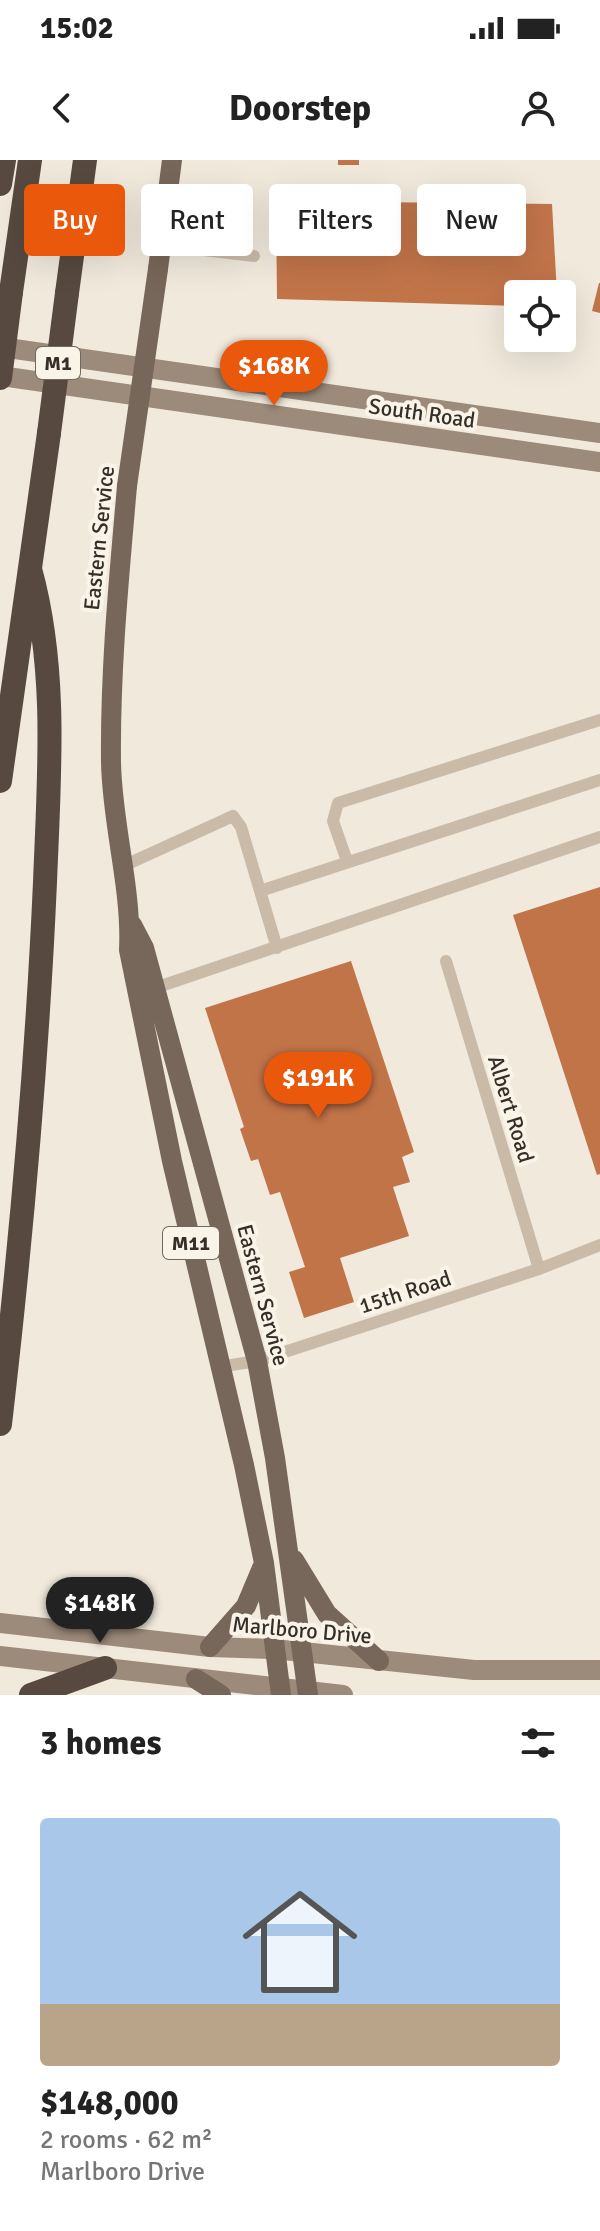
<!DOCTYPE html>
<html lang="en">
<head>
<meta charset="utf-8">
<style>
	:root { --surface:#fff; --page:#f6f6f6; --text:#222; --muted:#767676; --line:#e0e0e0; --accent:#ea580c }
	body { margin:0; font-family:Signika,sans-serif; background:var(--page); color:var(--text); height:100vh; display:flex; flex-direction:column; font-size:30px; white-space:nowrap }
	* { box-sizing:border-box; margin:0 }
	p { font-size:26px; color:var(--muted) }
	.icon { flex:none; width:44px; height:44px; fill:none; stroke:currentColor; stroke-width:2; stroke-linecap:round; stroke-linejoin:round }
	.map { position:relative; height:1535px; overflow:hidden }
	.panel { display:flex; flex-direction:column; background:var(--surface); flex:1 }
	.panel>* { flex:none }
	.hud { position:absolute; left:24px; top:24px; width:552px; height:72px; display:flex; gap:16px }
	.fabs { position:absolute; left:504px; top:120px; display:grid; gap:16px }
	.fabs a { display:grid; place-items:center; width:72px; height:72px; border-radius:8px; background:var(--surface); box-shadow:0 8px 32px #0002; font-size:40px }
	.price { position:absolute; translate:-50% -68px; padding:0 18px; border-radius:28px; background:var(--accent); color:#fff; font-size:26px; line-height:52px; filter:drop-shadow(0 2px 4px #0008) }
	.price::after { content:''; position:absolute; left:50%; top:48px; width:24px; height:18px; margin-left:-12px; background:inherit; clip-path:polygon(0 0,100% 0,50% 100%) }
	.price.selected { background:#222; color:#fff }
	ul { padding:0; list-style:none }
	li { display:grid; align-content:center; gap:16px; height:424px; padding:0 40px }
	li+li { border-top:2px solid var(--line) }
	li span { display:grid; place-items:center; height:248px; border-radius:8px; color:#555 }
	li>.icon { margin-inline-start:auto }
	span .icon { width:144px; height:144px; fill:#fffc; stroke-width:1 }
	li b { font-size:34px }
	h2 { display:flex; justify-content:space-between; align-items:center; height:96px; padding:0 40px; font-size:34px }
	.chip { padding:0 28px; border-radius:8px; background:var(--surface); box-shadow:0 8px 32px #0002; font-size:28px; line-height:72px }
	.chip.selected { background:var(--accent); color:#fff }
	.status { display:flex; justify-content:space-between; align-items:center; height:56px; padding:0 40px; background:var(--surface); direction:ltr }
	.status svg { height:22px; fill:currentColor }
	header { display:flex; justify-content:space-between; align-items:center; height:104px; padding:0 40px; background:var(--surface); font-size:36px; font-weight:800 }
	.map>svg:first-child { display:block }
	.building { fill:#c27449 }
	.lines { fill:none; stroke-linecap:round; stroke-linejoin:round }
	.lane { stroke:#c9bba8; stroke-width:12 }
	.secondary { stroke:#9c8a7a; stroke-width:20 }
	.primary { stroke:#77675a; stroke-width:20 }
	.highway { stroke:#57493f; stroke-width:24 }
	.primary-bridge { stroke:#77675a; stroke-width:20 }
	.highway-bridge { stroke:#57493f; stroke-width:24 }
	.labels { text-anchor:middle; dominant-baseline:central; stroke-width:8; stroke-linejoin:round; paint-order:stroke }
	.shield { fill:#f9f3e8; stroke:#706962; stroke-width:2 }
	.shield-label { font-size:20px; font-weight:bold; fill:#362e28 }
	.street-label { font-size:22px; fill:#362e28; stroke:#f9f3e8 }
</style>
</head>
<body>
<div class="status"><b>15:02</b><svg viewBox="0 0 49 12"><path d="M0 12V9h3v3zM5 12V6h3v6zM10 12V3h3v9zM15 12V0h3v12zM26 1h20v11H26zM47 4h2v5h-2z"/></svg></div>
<header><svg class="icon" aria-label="back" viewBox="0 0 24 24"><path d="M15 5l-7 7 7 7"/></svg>Doorstep<svg class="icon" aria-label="person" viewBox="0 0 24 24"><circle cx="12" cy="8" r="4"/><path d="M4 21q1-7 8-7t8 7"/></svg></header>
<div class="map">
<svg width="600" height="1535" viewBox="0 0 600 1535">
	<rect width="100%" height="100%" fill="#f1e9dc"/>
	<path class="building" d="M 338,0 L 359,0 L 359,5 L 338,5 Z
		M 276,41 L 552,44 L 557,134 L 518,134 L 518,146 L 277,139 Z
		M 599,123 L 600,123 L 600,153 L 592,151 Z
		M 600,727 L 600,1014 L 597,1015 L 513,755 Z
		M 351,801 L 414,992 L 402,997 L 410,1022 L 393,1027 L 409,1076 L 340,1098 L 354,1142 L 304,1158 L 289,1112 L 305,1107 L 280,1032 L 270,1035 L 258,999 L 251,1001 L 240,969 L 244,967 L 205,848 Z"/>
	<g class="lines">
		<path class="lane" d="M 161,85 L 254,96
			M 347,701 L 333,661 L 338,643 L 600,560
			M 121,707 L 233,656 L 241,667 L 277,788
			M 260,731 L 600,620
			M 446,801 L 539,1109
			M 155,828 L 600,677
			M 219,1207 L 257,1201 L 539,1109 L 600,1085"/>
		<path class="secondary" d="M 0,187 L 600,273
			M 0,216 L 600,302
			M 0,1463 L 210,1487 L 274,1489 L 474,1510 L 600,1510
			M 0,1496 L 343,1535"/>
		<path class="primary" d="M 158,109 L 172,0
			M 127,326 C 119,418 110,509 111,602 C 112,665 132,728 129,790 L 172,1001 L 244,1305 L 264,1403 L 281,1535
			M 132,765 L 144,788 L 257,1201 L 275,1298 L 308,1535
			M 294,1400 L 327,1454 L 379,1501
			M 210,1487 L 246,1446 L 262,1408
			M 196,1519 L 221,1535"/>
		<path class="highway" d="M 0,24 L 4,0
			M 11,132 L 30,0
			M 67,133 L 85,0
			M 0,621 L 49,273
			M 0,1264 C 21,1083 37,903 45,722 C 49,618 58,510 30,409
			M 31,1535 L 105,1508"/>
		<path class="primary-bridge" d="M 127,326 L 158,109"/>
		<path class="highway-bridge" d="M 0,218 L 11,132
			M 49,273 L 67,133"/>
	</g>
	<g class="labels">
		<g class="shield">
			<rect x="36" y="187" width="44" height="32" rx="6"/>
			<rect x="163" y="1067" width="56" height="32" rx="6"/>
		</g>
		<g class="shield-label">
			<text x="58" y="203">M1</text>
			<text x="191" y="1083">M11</text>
		</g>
		<g class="street-label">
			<text transform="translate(422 253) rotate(8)">South Road</text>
			<text transform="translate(99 378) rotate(-84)">Eastern Service</text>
			<text transform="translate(511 949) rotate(73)">Albert Road</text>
			<text transform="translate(405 1132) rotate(-18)">15th Road</text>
			<text transform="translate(263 1135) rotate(75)">Eastern Service</text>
			<text transform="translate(302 1470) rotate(5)">Marlboro Drive</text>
		</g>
	</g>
</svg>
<div class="fabs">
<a><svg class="icon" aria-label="locate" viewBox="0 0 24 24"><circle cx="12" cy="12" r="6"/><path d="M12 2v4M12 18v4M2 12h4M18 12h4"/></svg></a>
</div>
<b class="price" style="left:274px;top:248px">$168K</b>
<b class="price" style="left:318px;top:960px">$191K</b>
<b class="price selected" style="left:100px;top:1485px">$148K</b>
<div class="hud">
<a class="chip selected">Buy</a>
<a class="chip">Rent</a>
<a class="chip">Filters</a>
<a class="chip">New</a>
</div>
</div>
<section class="panel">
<h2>3 homes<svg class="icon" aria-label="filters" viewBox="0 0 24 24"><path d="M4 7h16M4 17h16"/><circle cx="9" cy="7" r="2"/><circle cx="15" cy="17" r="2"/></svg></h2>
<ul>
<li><span style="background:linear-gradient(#a9c7e8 75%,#b9a48a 0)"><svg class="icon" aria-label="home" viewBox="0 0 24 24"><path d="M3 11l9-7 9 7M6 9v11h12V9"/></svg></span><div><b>$148,000</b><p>2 rooms · 62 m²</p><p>Marlboro Drive</p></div></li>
</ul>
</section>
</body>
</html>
